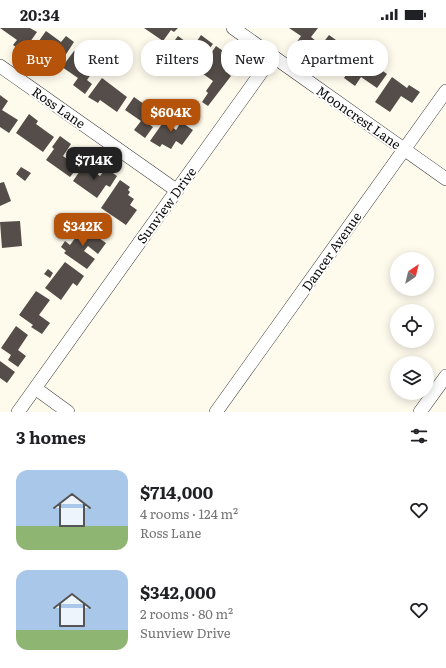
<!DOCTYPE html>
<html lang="en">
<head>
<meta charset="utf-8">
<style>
	:root { --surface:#fff; --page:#f6f6f6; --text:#202124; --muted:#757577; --accent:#b45309 }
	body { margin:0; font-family:Literata,serif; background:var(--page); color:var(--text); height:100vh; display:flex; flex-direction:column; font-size:15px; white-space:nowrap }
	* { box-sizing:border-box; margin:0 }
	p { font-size:13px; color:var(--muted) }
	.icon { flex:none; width:22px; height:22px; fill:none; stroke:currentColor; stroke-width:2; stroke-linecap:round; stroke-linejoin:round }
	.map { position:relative; height:384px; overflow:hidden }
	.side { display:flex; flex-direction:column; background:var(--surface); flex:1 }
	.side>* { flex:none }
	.hud { position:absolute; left:12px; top:12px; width:422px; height:36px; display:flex; gap:8px }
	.needle { width:26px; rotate:35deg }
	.tools { position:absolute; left:390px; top:224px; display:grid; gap:8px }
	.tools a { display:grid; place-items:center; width:44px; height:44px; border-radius:50%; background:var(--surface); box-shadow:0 2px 10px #0003; font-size:20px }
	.price { position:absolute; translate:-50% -34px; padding:0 9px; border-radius:8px; background:var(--accent); color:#fff; font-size:13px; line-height:26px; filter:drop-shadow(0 1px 2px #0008) }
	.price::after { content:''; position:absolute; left:50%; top:24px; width:12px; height:9px; margin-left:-6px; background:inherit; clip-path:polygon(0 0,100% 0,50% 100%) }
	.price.active { background:#222; color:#fff }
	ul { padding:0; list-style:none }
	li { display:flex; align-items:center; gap:12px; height:100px; padding:0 16px }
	li span { display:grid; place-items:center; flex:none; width:112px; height:80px; border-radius:12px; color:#555 }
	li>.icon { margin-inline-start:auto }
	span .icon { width:48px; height:48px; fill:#fffc; stroke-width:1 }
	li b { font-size:17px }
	h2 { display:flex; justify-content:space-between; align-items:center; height:48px; padding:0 16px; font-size:17px }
	.chip { padding:0 14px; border-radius:16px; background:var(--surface); box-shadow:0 2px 10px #0003; font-size:14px; line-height:36px }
	.chip.active { background:var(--accent); color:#fff }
	.status { display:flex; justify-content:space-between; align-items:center; height:28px; padding:0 20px; background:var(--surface); direction:ltr }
	.status svg { height:11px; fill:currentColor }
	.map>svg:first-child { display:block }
	.building { fill:#544d49 }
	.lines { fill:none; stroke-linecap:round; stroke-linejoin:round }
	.street-casing { stroke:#3f3f3f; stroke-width:14 }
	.street { stroke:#fff; stroke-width:13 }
	.labels { text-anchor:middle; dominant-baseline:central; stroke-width:4; stroke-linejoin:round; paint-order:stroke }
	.street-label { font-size:13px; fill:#0c0c0c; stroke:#fff }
</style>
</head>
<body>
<div class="status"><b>20:34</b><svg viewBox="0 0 49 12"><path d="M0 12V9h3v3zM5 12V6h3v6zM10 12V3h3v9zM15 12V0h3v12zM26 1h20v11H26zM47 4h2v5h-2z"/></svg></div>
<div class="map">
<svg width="446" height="384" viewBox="0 0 446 384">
	<rect width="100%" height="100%" fill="#fefaec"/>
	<path class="building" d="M 0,0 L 30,0 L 37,4 L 23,24 L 13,17 L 17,12 Z
		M 144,0 L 178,0 L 174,4 L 171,2 L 163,13 Z
		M 289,0 L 318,0 L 311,9 L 316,13 L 308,24 L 296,15 L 301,8 Z
		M 46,3 L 61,14 L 66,8 L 74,14 L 61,34 L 46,23 L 37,35 L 25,26 L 33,15 L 36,17 Z
		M 201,7 L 213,16 L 205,26 L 202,25 L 193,38 L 169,20 L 178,8 L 193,19 Z
		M 329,7 L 350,22 L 342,33 L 347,37 L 339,47 L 328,39 L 334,31 L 319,20 Z
		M 216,18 L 226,25 L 223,29 L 231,34 L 225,43 L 231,48 L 208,78 L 202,74 L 208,65 L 206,63 L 213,53 L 199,43 Z
		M 74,23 L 96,39 L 87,52 L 92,56 L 85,66 L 73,57 L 78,50 L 62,39 Z
		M 365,30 L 387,46 L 377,60 L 361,49 L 355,58 L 344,50 L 351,39 L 356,43 Z
		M 392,49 L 407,60 L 409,57 L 420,64 L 412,75 L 401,68 L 390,84 L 375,74 Z
		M 102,50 L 127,69 L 117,84 L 100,72 L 98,75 L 88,69 Z
		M 0,67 L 8,73 L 2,82 L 18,92 L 9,105 L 0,99 Z
		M 134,69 L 158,86 L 150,97 L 153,99 L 145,110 L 134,102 L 141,93 L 125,82 Z
		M 29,86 L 38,93 L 36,96 L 54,109 L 43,124 L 16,105 Z
		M 169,86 L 177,92 L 172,99 L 176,102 L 181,94 L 193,102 L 182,117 L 176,113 L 171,121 L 162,116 L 160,119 L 150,113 Z
		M 60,108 L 71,116 L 63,128 L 78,139 L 70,149 L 46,132 L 54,121 L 52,119 Z
		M 84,137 L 100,148 L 106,140 L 117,148 L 110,159 L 106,157 L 97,170 L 73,153 Z
		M 21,139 L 31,145 L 25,153 L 16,146 Z
		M 120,152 L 130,159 L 128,162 L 130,164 L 128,167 L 134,171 L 130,177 L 137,182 L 126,197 L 101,180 Z
		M 4,154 L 11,173 L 0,178 L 0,155 Z
		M 20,193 L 22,218 L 2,220 L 0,194 Z
		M 75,197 L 94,210 L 96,208 L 106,215 L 98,226 L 88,218 L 84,223 L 95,231 L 87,241 L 64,225 L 66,223 L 61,219 L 65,213 L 70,217 L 76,209 L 70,205 Z
		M 65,234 L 84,248 L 77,258 L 73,255 L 61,272 L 45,260 Z
		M 48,241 L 53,245 L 50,250 L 44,246 Z
		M 36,263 L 50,272 L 39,287 L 50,295 L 42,306 L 31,299 L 33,297 L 19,287 Z
		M 16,298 L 28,307 L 18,322 L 26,328 L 18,339 L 8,332 L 11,327 L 1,320 Z
		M 0,333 L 15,344 L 7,355 L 0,350 Z"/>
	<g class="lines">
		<defs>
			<path id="street" d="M 233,0 L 446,151
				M 0,38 L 176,162
				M 35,360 L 68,384
				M 18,384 L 273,28
				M 216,384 L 446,63
				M 420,384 L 446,348"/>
		</defs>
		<use href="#street" class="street-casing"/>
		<use href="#street" class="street"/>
	</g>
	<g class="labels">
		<g class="street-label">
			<text transform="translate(59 79) rotate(35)">Ross Lane</text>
			<text transform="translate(359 89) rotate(35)">Mooncrest Lane</text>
			<text transform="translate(166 177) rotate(-54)">Sunview Drive</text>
			<text transform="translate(331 223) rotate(-55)">Dancer Avenue</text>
		</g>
	</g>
</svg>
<div class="tools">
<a><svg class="needle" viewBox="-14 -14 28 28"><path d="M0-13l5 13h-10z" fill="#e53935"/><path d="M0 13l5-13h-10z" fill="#757577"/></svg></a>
<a><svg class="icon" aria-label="locate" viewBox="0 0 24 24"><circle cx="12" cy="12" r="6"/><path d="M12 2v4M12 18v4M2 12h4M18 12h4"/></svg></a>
<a><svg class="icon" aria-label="layers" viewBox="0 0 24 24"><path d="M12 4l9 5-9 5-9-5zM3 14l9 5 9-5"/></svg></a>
</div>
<b class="price" style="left:171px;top:105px">$604K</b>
<b class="price active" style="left:94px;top:153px">$714K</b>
<b class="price" style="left:83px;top:219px">$342K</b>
<div class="hud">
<a class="chip active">Buy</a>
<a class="chip">Rent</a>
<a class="chip">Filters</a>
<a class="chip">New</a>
<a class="chip">Apartment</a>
</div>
</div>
<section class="side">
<h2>3 homes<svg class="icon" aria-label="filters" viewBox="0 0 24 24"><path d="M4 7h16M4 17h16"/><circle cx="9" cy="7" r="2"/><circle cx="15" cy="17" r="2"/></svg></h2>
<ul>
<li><span style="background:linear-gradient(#a9c7e8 70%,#8fb573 0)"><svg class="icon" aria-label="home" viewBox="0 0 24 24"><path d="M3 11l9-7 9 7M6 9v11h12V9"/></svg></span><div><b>$714,000</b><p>4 rooms · 124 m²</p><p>Ross Lane</p></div><svg class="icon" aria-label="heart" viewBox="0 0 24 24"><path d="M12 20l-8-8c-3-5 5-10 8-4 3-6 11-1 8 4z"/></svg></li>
<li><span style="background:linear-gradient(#a9c7e8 75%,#8fb573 0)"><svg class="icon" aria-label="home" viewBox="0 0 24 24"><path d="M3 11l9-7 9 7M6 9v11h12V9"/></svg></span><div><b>$342,000</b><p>2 rooms · 80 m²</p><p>Sunview Drive</p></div><svg class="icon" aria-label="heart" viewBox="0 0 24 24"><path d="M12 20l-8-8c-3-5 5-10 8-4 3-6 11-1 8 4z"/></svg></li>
</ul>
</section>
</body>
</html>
